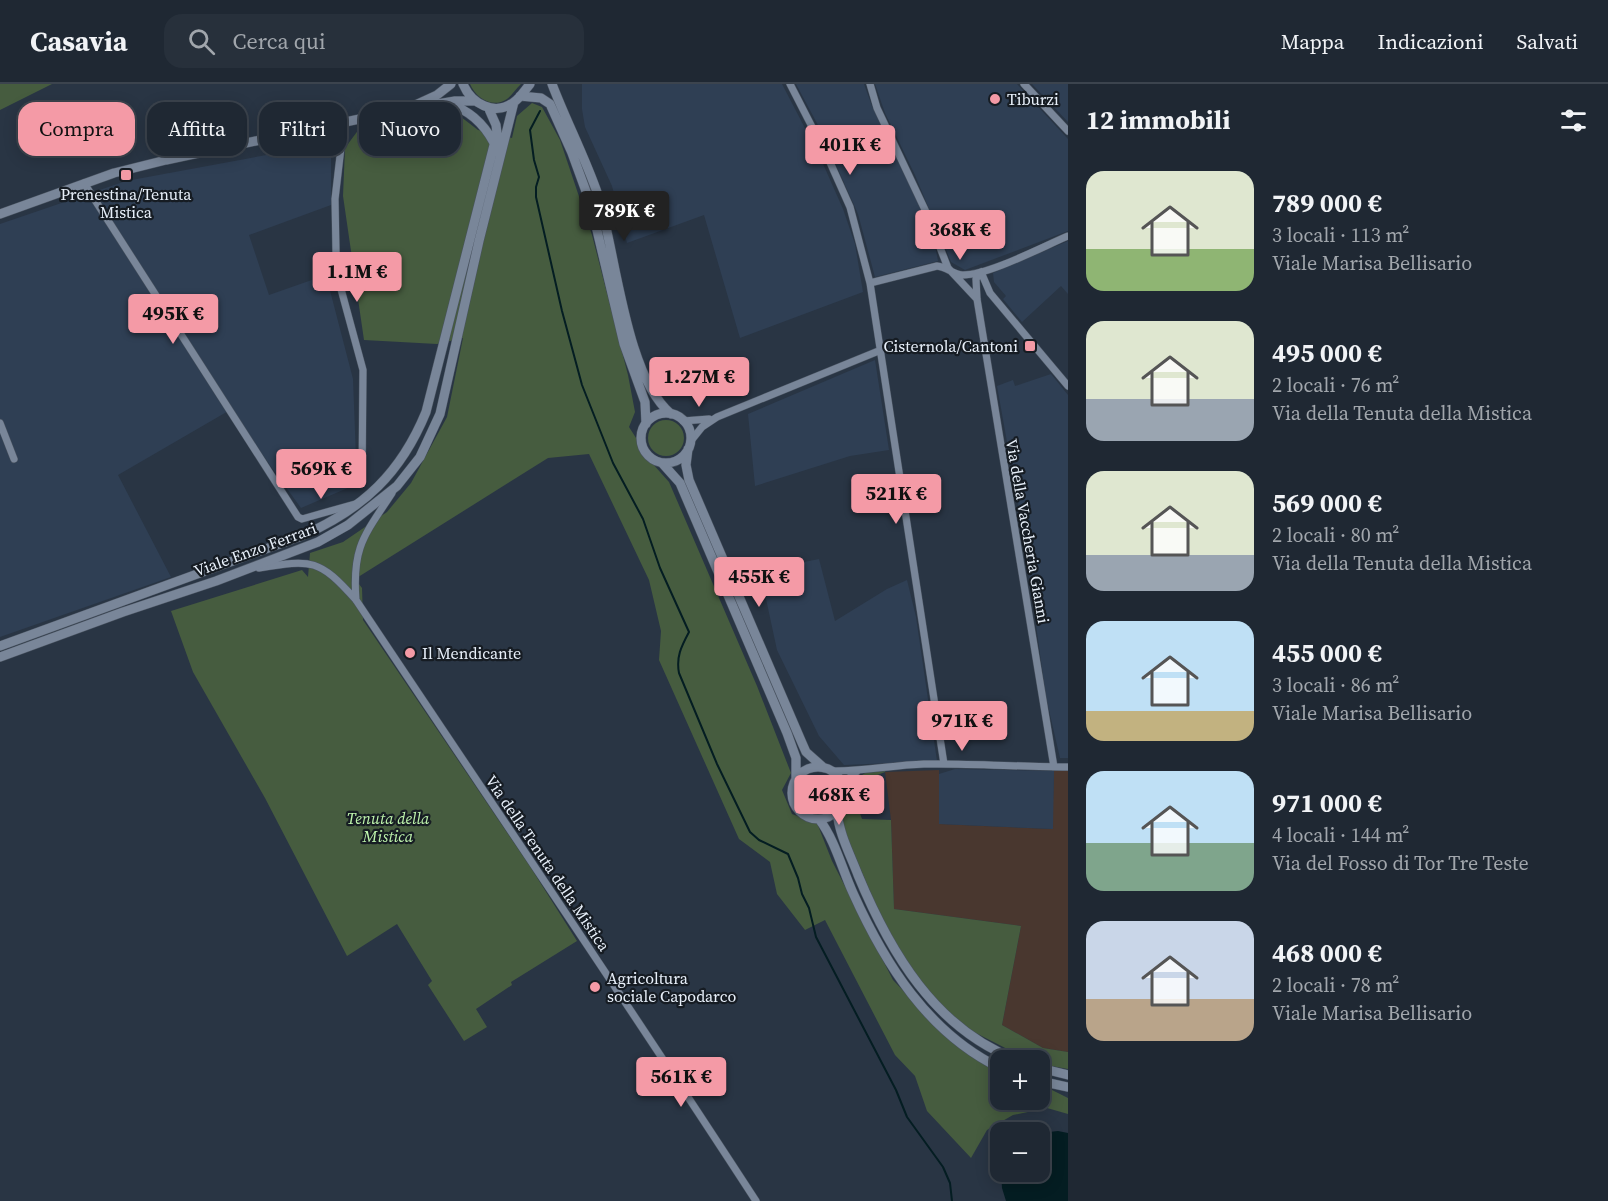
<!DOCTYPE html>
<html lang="it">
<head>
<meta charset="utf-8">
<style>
	:root { --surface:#1f2833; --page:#27303b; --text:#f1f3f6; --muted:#a1a6ac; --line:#3c444e; --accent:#f49aa6 }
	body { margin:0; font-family:"Source Serif 4",serif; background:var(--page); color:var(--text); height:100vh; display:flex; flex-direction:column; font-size:22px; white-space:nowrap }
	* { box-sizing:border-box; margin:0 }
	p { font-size:20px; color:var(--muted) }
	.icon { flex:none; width:33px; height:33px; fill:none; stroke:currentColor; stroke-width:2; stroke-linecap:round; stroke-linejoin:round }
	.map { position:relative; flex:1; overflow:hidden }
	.panel { display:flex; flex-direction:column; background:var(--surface); width:540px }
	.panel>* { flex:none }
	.top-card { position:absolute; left:18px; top:18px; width:570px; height:54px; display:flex; gap:12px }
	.fabs { position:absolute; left:990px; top:966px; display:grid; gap:12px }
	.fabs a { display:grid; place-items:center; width:60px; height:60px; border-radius:12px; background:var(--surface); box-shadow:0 3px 15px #0003,0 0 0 2px var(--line); font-size:30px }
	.price { position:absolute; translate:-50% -51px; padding:0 14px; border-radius:6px; background:var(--accent); color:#111; font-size:20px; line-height:39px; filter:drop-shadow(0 2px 3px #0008) }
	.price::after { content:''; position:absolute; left:50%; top:36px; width:18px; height:14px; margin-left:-9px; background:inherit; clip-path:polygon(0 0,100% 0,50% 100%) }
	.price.active { background:#222; color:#fff }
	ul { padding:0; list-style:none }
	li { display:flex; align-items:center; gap:18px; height:150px; padding:0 18px }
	li span { display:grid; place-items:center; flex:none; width:168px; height:120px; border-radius:18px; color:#555 }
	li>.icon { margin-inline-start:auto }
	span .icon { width:72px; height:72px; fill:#fffc; stroke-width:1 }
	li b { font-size:26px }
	h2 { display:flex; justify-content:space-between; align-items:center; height:72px; padding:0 18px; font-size:26px }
	.pill { padding:0 21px; border-radius:18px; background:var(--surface); box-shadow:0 3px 15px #0003,0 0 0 2px var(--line); font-size:21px; line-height:54px }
	.pill.active { background:var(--accent); color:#111 }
	header { display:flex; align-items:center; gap:36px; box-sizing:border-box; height:84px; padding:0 30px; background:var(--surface); border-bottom:2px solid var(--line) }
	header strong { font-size:28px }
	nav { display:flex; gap:33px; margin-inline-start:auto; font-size:21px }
	.search { width:420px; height:54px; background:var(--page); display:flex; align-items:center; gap:15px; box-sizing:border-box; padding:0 21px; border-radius:18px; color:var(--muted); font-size:22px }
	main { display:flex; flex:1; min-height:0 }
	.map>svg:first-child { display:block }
	.commercial { fill:#49372f }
	.built { fill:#2f3f54 }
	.green { fill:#465c3f }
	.water { fill:#041d22 }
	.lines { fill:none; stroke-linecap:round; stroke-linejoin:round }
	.stream { stroke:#041d22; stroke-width:2 }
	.street-casing { stroke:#495360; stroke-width:8 }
	.secondary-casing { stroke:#495360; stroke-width:10 }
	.street { stroke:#798699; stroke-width:7 }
	.secondary { stroke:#798699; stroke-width:9 }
	.poi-dot { fill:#f49aa6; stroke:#161c23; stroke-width:2 }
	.labels { text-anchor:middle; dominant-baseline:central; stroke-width:4.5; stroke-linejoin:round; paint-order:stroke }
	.poi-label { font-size:16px; fill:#e8f0fa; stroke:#161c23; text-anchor:start }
	.street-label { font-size:16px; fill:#e8f0fa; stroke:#161c23 }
	.park-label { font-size:16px; font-style:italic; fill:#bff5ad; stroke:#161c23 }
</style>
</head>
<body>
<header>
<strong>Casavia</strong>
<div class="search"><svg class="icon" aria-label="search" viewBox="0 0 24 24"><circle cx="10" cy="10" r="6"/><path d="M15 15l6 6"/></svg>Cerca qui</div>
<nav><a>Mappa</a><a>Indicazioni</a><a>Salvati</a></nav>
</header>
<main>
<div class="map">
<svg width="1068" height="1117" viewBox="0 0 1068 1117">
	<rect width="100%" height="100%" fill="#293544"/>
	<path class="commercial" d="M 939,686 L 940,740 L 1052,745 L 1054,687 L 1068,687 L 1068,968 L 1043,964 L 1002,941 L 1021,842 L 894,825 L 891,736 L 885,688 Z"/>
	<path class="built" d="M 582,0 L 782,0 L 820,73 L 843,125 L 855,160 L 863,208 L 740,254 L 704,131 L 627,159 L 612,102 L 585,43 L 582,25 Z
		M 796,0 L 864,0 L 872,22 L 910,99 L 935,161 L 938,177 L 875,193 L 858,130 L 819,43 Z
		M 875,0 L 1017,0 L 1068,55 L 1068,147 L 965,186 L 951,178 L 915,91 L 885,29 Z
		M 1032,0 L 1068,0 L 1068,38 Z
		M 331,59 L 331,121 L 249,151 L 269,211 L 326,191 L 353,295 L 357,400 L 301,424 L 230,326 L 118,391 L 171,493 L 0,553 L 0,140 L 126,97 Z
		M 1068,157 L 1068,210 L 1061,202 L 1022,238 L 1003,215 L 1006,212 L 994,198 L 993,189 Z
		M 875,276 L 889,366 L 850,372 L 755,402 L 748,330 Z
		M 1051,290 L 1068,311 L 1068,674 L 1060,674 L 1046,613 L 1023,447 L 997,302 L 1013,296 L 1015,302 Z
		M 819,475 L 835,537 L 887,505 L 907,496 L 916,533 L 937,677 L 844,681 L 819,652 L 777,566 L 760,487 Z
		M 955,685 L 1054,687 L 1053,745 L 939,740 L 939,690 Z"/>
	<path class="green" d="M 0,0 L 52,0 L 0,26 Z
		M 470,0 L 521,0 C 516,5 512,11 507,15 C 492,25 476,14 470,0 Z
		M 532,19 L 542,23 L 560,56 L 592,151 L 628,291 L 635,328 L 629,343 L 652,379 L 669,398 L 757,602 L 791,689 L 782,706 L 792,730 L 817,739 L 832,777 L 893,896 L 954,960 L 1000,982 L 1000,1016 L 1040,1016 L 1040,1000 L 1068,1014 L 1068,1030 L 1047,1024 L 1013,1031 L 987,1046 L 971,1074 L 927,1027 L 915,992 L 895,971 L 825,836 L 805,846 L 777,810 L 770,778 L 739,755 L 659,576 L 661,547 L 649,496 L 589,370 L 548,374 L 355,495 L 362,504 L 363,536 L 531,784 L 577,857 L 511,898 L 512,901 L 476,925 L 487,943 L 464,957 L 428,901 L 432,897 L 397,840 L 347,872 L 265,714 L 193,588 L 171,527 L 302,486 L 308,493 L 310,469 L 343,458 L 387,428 L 411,399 L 447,333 L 463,254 L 437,260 L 364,256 L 343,112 L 345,64 L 362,41 L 452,26 L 478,46 L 512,54 L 517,32 Z
		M648 354a18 18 0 1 1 36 0a18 18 0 1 1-36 0Z
		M 886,685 L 885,688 L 867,695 L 859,704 L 858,724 L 862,735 L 891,736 L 894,825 L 1021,842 L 1002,941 L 1043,964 L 1068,968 L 1068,985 L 1040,980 L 1040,976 L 1027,975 L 970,946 L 946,926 L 929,907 L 905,876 L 888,850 L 840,736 L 848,703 L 852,697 L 867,688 Z
		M800 710a18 18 0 1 1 36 0a18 18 0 1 1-36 0Z"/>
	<path class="water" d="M 1058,1047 L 1068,1049 L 1068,1117 L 1006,1117 L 1002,1104 L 1001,1088 L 1040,1088 L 1040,1049 Z"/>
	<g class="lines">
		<path class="stream" d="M 540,27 L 530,46 L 534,76 L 539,93 L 536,103 L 536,113 L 562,227 L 582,301 L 613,379 L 643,435 L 660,484 L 689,548 C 681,563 676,573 679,589 L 717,680 L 750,748 L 759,756 L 788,770 L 798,794 L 802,810 L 809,824 L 816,853 L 896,1006 L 907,1033 L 943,1083 L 950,1099 L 952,1117"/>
		<defs>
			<path id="street" d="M 790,0 L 829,76 L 850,123 L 870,199 L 944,680
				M 870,0 L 877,24 L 927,130 L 948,184 L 977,215
				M 1024,0 L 1068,47
				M 344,38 L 335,115 L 336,168 L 338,194 L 363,286 L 362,396
				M 84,99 L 298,433 L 302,435 L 355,420
				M 981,188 L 976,195 L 977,215 L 1054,683
				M 981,188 L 990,209 L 1068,302
				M 870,199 L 937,182 C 947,183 954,191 963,191 C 989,191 1042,163 1068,152
				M 683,337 L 709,335
				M 0,339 L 14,375
				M 690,358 L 702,343 L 717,333 L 881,266
				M 259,484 C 313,475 319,475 356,516 C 490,717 625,915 756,1117
				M 356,516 C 352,463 364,452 392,409
				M 831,687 C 861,688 892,681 924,680 C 972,679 1020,683 1068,683
				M 843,705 L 850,693 L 859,686"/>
			<path id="secondary" d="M 463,0 C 471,19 494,33 514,18 C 520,14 525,6 530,0
				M 552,0 C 566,37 585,73 598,111 C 616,169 625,291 671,330
				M 520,12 L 541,14 L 550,20 L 572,69 L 591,121 L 624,260 L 645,318 L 646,340
				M 448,20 C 470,26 484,40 494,59
				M 413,22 L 437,11 L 451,0
				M 0,130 L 114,89 L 166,76 L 402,26 L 455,17 L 474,17
				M641 354a25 25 0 1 1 50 0a25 25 0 1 1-50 0Z
				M 688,365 L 686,381 L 689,396 L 802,659 L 806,668 L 824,684
				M 662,379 L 680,399 L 787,649 L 796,674 L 796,694
				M 0,562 L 304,451 C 364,424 401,389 426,328 L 497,49 L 496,41 L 488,23
				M 0,573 L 123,528 L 216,497 L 318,458 L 348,441 L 397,402 L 420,373 L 440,330 L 479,157 L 514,18
				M792 709a26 26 0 1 1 52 0a26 26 0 1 1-52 0Z
				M 837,727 C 839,750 850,770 858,791 C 890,868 935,945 1017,976
				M 819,735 C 835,756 842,785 853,809 C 885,880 928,949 1000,984
				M 1040,984 L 1068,991
				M 1040,997 L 1068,1003"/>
		</defs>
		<use href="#street" class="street-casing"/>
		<use href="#secondary" class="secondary-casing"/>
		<use href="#street" class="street"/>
		<use href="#secondary" class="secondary"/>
	</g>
	<g class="poi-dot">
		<circle cx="995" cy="15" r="6"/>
		<rect x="120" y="85" width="12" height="12" rx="3"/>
		<rect x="1024" y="256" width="12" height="12" rx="3"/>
		<circle cx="410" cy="569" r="6"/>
		<circle cx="595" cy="903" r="6"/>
	</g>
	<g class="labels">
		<g class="poi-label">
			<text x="1007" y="15">Tiburzi</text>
			<text x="126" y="110" text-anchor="middle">Prenestina/Tenuta<tspan x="126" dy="18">Mistica</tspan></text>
			<text x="1018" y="262" text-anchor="end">Cisternola/Cantoni</text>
			<text x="422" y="569">Il Mendicante</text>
			<text x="607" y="894">Agricoltura<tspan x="607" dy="18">sociale Capodarco</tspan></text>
		</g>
		<g class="street-label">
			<text transform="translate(1028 447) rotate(80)">Via della Vaccheria Gianni</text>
			<text transform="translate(255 465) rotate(-20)">Viale Enzo Ferrari</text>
			<text transform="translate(548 779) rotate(56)">Via della Tenuta della Mistica</text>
		</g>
		<g class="park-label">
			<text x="388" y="734">Tenuta della<tspan x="388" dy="18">Mistica</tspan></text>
		</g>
	</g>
</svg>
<div class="fabs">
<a>+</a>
<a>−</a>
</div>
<b class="price" style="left:850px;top:92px">401K €</b>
<b class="price active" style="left:624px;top:158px">789K €</b>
<b class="price" style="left:960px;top:177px">368K €</b>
<b class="price" style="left:357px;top:219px">1.1M €</b>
<b class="price" style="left:173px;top:261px">495K €</b>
<b class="price" style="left:699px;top:324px">1.27M €</b>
<b class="price" style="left:321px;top:416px">569K €</b>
<b class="price" style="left:896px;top:441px">521K €</b>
<b class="price" style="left:759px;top:524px">455K €</b>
<b class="price" style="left:962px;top:668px">971K €</b>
<b class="price" style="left:839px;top:742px">468K €</b>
<b class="price" style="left:681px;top:1024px">561K €</b>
<div class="top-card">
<a class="pill active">Compra</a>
<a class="pill">Affitta</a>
<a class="pill">Filtri</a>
<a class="pill">Nuovo</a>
</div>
</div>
<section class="panel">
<h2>12 immobili<svg class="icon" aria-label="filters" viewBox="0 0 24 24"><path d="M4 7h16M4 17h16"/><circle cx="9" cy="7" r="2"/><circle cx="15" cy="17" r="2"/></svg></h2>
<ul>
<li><span style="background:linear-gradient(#dfe7d0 65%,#8fb573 0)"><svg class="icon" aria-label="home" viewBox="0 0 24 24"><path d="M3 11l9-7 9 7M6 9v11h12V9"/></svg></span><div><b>789 000 €</b><p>3 locali · 113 m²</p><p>Viale Marisa Bellisario</p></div></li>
<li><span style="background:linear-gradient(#dfe7d0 65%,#9aa5b1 0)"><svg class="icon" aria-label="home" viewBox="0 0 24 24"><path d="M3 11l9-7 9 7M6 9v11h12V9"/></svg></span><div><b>495 000 €</b><p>2 locali · 76 m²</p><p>Via della Tenuta della Mistica</p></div></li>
<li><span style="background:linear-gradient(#dfe7d0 70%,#9aa5b1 0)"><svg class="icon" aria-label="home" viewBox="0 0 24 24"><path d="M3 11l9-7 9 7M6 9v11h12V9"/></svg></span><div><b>569 000 €</b><p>2 locali · 80 m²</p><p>Via della Tenuta della Mistica</p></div></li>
<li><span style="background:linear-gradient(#bfe0f5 75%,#c2b280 0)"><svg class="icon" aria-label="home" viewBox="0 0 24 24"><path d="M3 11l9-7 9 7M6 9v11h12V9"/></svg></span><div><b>455 000 €</b><p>3 locali · 86 m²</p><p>Viale Marisa Bellisario</p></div></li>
<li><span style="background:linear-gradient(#bfe0f5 60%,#7fa58c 0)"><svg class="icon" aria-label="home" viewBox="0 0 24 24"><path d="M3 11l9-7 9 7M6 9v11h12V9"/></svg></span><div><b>971 000 €</b><p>4 locali · 144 m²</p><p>Via del Fosso di Tor Tre Teste</p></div></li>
<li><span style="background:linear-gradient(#c9d6e8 65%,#b9a48a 0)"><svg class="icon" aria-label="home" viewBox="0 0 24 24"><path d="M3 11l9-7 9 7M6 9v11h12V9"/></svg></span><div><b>468 000 €</b><p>2 locali · 78 m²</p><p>Viale Marisa Bellisario</p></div></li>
</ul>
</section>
</main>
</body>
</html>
